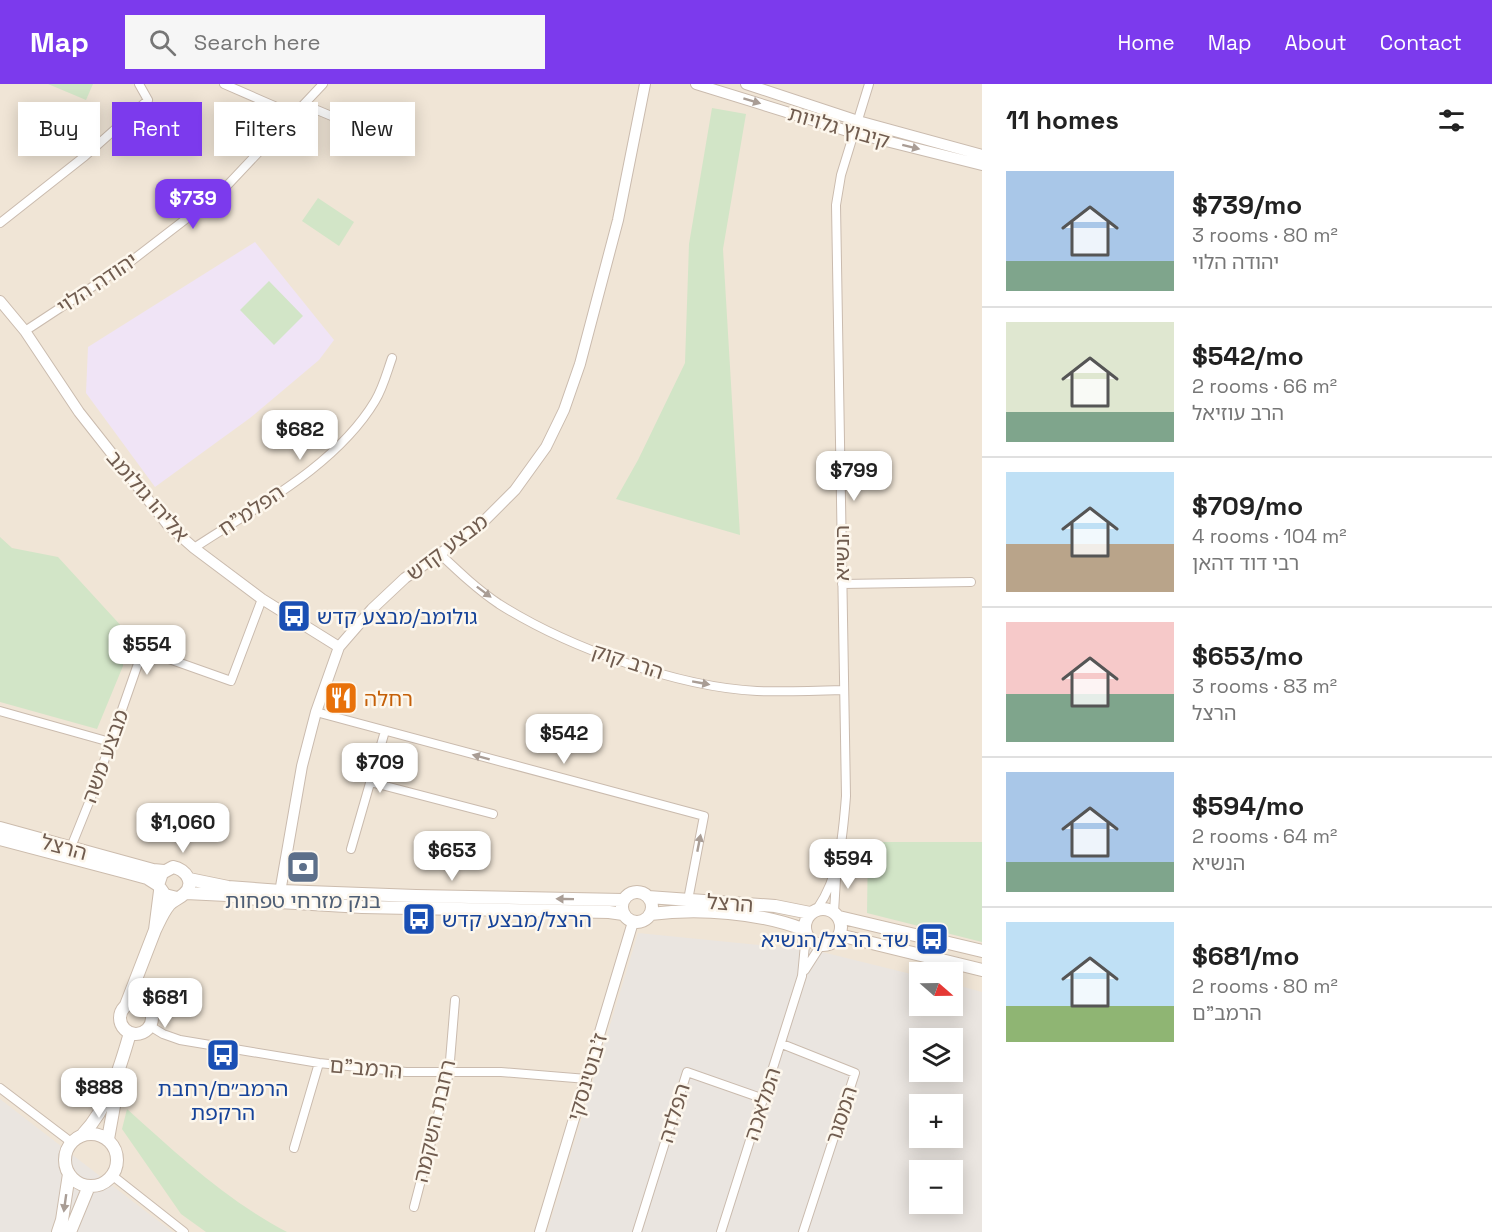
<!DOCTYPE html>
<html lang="en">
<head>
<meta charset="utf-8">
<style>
	:root { --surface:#fff; --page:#f6f6f6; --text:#222; --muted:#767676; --line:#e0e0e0; --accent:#7c3aed }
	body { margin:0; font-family:"Space Grotesk","Noto Sans Hebrew",sans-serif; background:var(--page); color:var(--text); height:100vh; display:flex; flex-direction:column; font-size:22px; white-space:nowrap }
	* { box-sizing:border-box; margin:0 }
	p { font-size:20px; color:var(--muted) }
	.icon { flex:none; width:33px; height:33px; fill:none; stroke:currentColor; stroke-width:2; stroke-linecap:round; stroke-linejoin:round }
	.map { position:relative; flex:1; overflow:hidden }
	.sheet { display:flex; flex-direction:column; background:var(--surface); width:510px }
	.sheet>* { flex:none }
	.hud { position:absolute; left:18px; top:18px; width:570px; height:54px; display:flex; gap:12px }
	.needle { width:39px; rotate:110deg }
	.buttons { position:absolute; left:909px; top:878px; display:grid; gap:12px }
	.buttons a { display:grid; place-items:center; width:54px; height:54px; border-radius:0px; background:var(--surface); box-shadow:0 3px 15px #0003; font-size:30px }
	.price { position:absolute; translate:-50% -51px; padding:0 14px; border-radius:12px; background:#fff; color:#222; font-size:20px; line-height:39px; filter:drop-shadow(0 2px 3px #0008) }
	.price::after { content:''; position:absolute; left:50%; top:36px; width:18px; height:14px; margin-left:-9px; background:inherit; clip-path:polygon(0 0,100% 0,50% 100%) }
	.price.active { background:var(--accent); color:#fff }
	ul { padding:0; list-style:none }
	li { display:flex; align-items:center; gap:18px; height:150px; padding:0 24px }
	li+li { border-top:2px solid var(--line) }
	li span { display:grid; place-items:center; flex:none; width:168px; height:120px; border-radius:0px; color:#555 }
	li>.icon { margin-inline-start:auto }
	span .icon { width:72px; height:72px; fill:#fffc; stroke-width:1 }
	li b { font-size:26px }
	h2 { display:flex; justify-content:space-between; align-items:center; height:72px; padding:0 24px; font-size:26px }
	.tag { padding:0 21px; border-radius:0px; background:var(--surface); box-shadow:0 3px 15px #0003; font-size:21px; line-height:54px }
	.tag.active { background:var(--accent); color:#fff }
	header { display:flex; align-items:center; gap:36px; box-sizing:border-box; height:84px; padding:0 30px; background:var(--accent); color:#fff }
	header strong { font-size:28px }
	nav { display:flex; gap:33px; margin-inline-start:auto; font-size:21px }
	.search { width:420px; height:54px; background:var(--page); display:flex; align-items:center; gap:15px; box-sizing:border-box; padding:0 21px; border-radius:0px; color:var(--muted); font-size:22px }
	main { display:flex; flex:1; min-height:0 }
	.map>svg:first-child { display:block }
	.residential { fill:#f0e5d6; fill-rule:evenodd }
	.industrial { fill:#eae5e0; fill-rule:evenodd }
	.education { fill:#f0e4f6 }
	.green { fill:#d2e5c7 }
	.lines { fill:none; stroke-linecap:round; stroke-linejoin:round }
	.minor-casing { stroke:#cabbae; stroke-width:10 }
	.tertiary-casing { stroke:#cabbae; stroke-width:12 }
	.secondary-casing { stroke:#ccbcad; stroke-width:14 }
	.minor { stroke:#fff; stroke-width:8 }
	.tertiary { stroke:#fff; stroke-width:10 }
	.secondary { stroke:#fff; stroke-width:12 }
	.oneway { fill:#a99d95 }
	.labels { text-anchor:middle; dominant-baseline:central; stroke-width:5; stroke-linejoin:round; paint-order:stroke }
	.street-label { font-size:21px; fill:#705c4f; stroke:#fdf7ed }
	.transit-label { font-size:21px; fill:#164399; stroke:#fdf7ed; text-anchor:start }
	.food-label { font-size:21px; fill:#c56008; stroke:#fdf7ed; text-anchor:start }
	.service-label { font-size:21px; fill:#4e5e75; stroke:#fdf7ed }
</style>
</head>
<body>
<header>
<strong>Map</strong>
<div class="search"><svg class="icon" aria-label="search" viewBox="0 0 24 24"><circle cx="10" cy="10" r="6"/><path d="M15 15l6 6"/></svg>Search here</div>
<nav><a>Home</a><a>Map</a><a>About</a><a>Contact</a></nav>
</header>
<main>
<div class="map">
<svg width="982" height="1148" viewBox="0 0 982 1148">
	<rect width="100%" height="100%" fill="#faf3e7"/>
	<path class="residential" d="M 0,0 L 982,0 L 982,1148 L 0,1148 ZM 920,888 L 952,888 L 952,921 L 920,921 ZM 920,954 L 952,954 L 952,987 L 920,987 ZM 920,1020 L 952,1020 L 952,1053 L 920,1053 ZM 920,1086 L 952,1086 L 952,1119 L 920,1119 Z"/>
	<path class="industrial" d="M 638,849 L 818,867 L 919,892 L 920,921 L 952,921 L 953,900 L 982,908 L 982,1148 L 547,1148 ZM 920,954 L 952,954 L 952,987 L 920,987 ZM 920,1020 L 952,1020 L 952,1053 L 920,1053 ZM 920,1086 L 952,1086 L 952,1119 L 920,1119 Z
		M 0,1015 L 144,1126 L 173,1148 L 0,1148 Z"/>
	<path class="education" d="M 255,158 L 334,256 L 319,276 L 250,334 L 155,403 L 86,309 L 88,263 Z"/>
	<path class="green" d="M 48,0 L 93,0 L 86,16 Z
		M 712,24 L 746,30 L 723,165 L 740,451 L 616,415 L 638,376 L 685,279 L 689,160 Z
		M 318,114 L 354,138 L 339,162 L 302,137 Z
		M 269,197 L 303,232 L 274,261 L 240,226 Z
		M 0,453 L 12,464 L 58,473 L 124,545 L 123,582 L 97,645 L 0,618 Z
		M 868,758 L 982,758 L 982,858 L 867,829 Z
		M 127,1025 C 177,1070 227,1117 287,1148 L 206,1148 L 181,1130 L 122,1045 Z"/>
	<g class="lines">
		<defs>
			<path id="minor" d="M 224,0 L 295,31
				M 305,21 L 406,63
				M 0,139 L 85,72 L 148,16 L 139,0
				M 25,247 L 130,178 L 221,108 L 323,0
				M 194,464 C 256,423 336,382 375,317 C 383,304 387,288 392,274
				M 440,470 C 459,488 478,506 499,520 C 567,563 677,603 757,607 C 786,608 815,607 844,606
				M 842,500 L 971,498
				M 0,627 L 110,658
				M 316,628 L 704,732 L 688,816
				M 370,698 L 493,730
				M 351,765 L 385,647
				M 69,768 L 94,706 L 140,574 L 152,569 L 231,597 L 262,515
				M 817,825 C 840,792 843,751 846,712 L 836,121 L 841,91 L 869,0
				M 834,828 L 836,795
				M 805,886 L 821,861
				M 150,942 L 163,950 L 180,956 L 319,979 L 406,988 L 501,988 L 587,995
				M 782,960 L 855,989 L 803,1148
				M 0,1004 L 71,1058
				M 294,1064 L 319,979
				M 113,1092 L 184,1148
				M 414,1123 L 449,989 L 455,916
				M 637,1148 L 687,988 L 764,1015
				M 721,1148 L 802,892 L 806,850"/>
			<path id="tertiary" d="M 696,0 L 854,49 L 982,81
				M 746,0 L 858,37 L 982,71
				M 0,217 L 25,247 L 79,328 L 168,441 L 194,464 L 262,515 L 339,563
				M 279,814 L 302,682 L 316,628 L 339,563 L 372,525 L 405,494 L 477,444 L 515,406 L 546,363 L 564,326 L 580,280 L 618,136 L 645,0
				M 540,1148 L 633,838"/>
			<path id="secondary" d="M 0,744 L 153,786 L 164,787
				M 0,755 L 125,788 L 147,794 L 158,801
				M 189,795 L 228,803 L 281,807 L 416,812 L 623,816
				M622 823a15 15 0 1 1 30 0a15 15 0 1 1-30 0Z
				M 186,809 L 227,811 L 279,818 L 362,823 L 609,828 L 623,830
				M 648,813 L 775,822 L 810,829
				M805 843a18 18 0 1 1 36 0a18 18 0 1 1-36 0Z
				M 650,830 C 699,824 759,828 805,846
				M 839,833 L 982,867
				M 155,846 C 159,838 163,828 169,821 C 173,816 179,815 184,810 C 196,800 186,785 173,783 L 162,789 L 158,801 L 165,811 L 177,814
				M 839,851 L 982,886
				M120 934a16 16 0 1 1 32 0a16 16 0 1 1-32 0Z
				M 126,921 L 155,846 L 160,807
				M65 1076a26 26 0 1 1 52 0a26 26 0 1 1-52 0Z
				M 83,1050 C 108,1024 120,984 130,949
				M 108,1055 L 118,1000
				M 58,1148 L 62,1136 L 69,1090
				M 70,1148 L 89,1102"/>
		</defs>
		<use href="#minor" class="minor-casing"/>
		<use href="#tertiary" class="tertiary-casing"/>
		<use href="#secondary" class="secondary-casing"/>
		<use href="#minor" class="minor"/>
		<use href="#tertiary" class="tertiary"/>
		<use href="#secondary" class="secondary"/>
	</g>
	<defs><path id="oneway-solid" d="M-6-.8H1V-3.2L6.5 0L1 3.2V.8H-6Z" transform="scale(1.5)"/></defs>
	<g class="oneway">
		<use href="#oneway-solid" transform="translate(752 17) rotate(17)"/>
		<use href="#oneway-solid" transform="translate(911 63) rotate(14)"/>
		<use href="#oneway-solid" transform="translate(484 508) rotate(37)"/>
		<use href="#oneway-solid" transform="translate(701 599) rotate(10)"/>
		<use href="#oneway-solid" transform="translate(481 673) rotate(-165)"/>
		<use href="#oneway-solid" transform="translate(699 759) rotate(-79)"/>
		<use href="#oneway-solid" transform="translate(565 815) rotate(-179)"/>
		<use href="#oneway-solid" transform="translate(65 1119) rotate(98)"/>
	</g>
	<defs>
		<symbol id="bus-square" viewBox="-11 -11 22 22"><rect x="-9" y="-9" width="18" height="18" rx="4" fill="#1a4fb4" stroke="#fdf7ed"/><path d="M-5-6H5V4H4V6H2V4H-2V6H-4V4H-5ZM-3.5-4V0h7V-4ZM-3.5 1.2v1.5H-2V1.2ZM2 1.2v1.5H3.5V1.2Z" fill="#fff"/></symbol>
		<symbol id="restaurant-square" viewBox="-11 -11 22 22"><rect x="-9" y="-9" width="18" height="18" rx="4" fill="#e8710a" stroke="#fdf7ed"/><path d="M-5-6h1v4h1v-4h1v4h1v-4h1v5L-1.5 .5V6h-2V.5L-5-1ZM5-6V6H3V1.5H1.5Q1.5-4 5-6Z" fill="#fff"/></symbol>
		<symbol id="bank-square" viewBox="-11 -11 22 22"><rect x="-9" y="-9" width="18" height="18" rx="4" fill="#5c6f8a" stroke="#fdf7ed"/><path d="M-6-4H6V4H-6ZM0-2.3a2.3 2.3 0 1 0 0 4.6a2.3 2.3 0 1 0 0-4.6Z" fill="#fff"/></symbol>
	</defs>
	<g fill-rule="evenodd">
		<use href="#bus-square" x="275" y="513" width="38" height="38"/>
		<use href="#restaurant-square" x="322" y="595" width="38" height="38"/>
		<use href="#bank-square" x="284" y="764" width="38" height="38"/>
		<use href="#bus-square" x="400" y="816" width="38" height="38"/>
		<use href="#bus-square" x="913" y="836" width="38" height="38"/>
		<use href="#bus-square" x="204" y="952" width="38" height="38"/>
	</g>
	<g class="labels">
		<g class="street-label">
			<text transform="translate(839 43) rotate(16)">קיבוץ גלויות</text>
			<text transform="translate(97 199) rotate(-34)">יהודה הלוי</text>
			<text transform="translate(148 412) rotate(49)">אליהו גולומב</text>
			<text transform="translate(251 426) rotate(-34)">הפלמ"ח</text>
			<text transform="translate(447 463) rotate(-37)">מבצע קדש</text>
			<text transform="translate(841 469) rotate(-90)">הנשיא</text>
			<text transform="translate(628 577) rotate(18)">הרב קוק</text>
			<text transform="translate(105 672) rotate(-70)">מבצע משה</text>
			<text transform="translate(64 763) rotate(15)">הרצל</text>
			<text transform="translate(730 819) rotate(4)">הרצל</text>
			<text transform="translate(366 984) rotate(5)">הרמב"ם</text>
			<text transform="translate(587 993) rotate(-73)">ז'בוטינסקי</text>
			<text transform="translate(762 1020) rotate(-72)">המלאכה</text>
			<text transform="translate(674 1029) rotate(-73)">הפלדה</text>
			<text transform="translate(841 1031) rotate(-72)">המסגר</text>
			<text transform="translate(434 1037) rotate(-77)">רחבת השקמה</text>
		</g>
		<g class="transit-label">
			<text x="317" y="532">גולומב/מבצע קדש</text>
			<text x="442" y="835">הרצל/מבצע קדש</text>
			<text x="909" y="855" text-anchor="end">שד. הרצל/הנשיא</text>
			<text x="223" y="1004" text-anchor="middle">הרמב״ם/רחבת<tspan x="223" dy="24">הרקפת</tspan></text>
		</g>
		<g class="food-label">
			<text x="364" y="614">רחלה</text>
		</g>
		<g class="service-label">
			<text x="303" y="816">בנק מזרחי טפחות</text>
		</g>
	</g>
</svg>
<div class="buttons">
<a><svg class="needle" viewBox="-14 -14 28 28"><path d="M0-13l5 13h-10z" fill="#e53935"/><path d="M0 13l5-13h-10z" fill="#767676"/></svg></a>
<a><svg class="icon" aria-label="layers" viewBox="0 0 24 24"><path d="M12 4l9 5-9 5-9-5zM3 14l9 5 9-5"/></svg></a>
<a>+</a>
<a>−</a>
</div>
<b class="price active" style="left:193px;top:146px">$739</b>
<b class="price" style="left:300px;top:377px">$682</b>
<b class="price" style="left:854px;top:418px">$799</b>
<b class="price" style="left:147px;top:592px">$554</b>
<b class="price" style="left:564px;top:681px">$542</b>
<b class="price" style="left:380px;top:710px">$709</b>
<b class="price" style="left:183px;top:770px">$1,060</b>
<b class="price" style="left:452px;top:798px">$653</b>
<b class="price" style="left:848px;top:806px">$594</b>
<b class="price" style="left:165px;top:945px">$681</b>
<b class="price" style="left:99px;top:1035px">$888</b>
<div class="hud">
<a class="tag">Buy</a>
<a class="tag active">Rent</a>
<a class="tag">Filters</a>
<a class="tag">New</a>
</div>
</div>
<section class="sheet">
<h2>11 homes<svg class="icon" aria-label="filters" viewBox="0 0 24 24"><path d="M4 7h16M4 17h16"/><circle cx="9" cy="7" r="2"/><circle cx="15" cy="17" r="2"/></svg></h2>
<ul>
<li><span style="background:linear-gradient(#a9c7e8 75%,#7fa58c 0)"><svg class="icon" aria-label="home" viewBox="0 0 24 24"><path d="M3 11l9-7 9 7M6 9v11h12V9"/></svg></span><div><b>$739/mo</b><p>3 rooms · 80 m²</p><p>יהודה הלוי</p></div></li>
<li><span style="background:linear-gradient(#dfe7d0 75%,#7fa58c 0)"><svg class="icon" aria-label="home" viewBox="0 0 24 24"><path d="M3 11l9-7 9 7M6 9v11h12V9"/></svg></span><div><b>$542/mo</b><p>2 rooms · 66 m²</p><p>הרב עוזיאל</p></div></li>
<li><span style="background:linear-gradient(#bfe0f5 60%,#b9a48a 0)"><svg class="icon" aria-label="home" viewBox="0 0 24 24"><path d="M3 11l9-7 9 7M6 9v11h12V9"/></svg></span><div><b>$709/mo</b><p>4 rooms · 104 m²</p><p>רבי דוד דהאן</p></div></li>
<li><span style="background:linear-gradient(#f6c9c9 60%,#7fa58c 0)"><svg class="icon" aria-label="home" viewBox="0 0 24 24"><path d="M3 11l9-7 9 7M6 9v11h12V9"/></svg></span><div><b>$653/mo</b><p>3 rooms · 83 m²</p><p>הרצל</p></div></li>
<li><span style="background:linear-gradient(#a9c7e8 75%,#7fa58c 0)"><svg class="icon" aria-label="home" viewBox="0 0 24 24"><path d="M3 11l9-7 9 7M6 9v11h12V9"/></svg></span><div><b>$594/mo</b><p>2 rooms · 64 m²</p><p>הנשיא</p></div></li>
<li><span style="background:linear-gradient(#bfe0f5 70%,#8fb573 0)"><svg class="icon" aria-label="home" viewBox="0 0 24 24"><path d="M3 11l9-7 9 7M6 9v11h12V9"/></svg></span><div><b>$681/mo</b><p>2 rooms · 80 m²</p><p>הרמב&quot;ם</p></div></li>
</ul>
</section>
</main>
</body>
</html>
